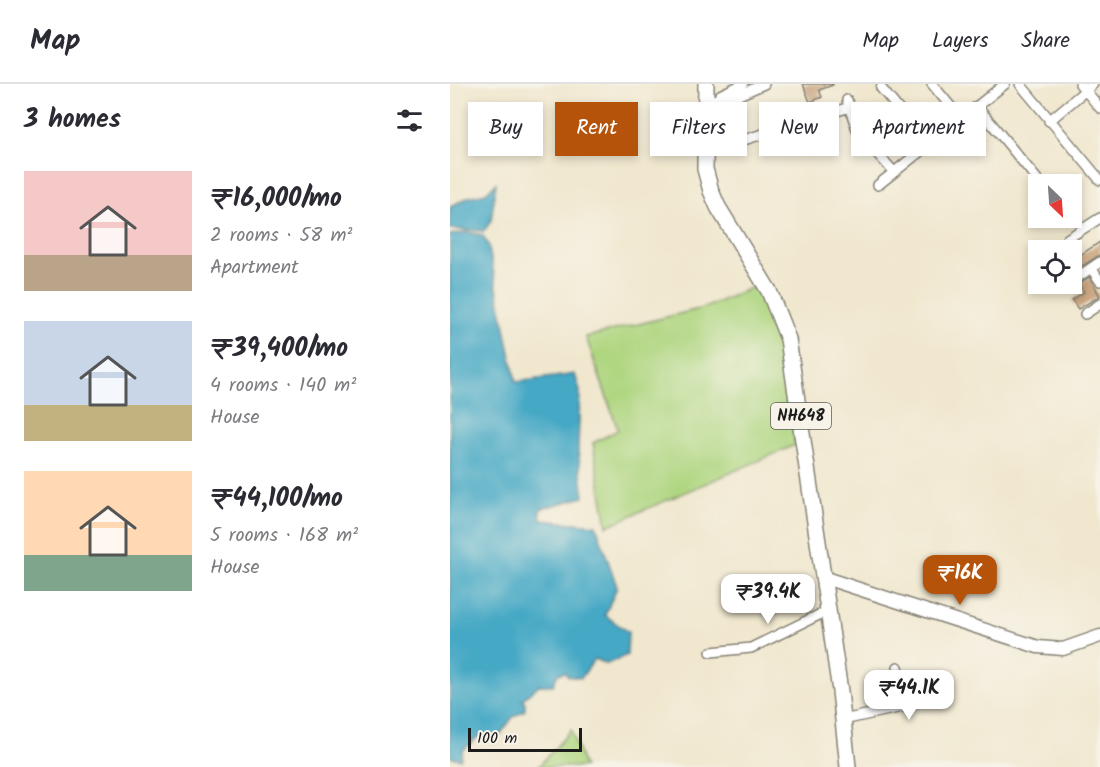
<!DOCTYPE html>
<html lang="en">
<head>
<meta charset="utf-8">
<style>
	:root { --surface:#fff; --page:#f2f2f3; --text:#2b2b33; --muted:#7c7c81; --line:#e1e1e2; --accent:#b45309 }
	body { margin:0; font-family:Kalam,sans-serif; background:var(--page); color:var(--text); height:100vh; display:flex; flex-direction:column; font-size:22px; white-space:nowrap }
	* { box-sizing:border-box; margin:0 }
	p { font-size:20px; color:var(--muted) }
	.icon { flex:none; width:33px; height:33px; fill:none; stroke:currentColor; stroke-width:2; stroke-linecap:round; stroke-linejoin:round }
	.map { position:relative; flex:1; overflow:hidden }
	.details { display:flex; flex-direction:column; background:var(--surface); width:450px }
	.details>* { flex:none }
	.banner { position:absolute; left:18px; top:18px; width:542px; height:54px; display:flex; gap:12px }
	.needle { width:39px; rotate:155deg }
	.controls { position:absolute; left:578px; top:90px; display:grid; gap:12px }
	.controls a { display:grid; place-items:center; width:54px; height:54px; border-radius:0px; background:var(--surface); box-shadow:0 3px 9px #0003; font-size:30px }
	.scale { position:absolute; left:18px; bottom:15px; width:114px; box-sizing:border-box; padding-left:6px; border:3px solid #1c1c1c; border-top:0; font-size:16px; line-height:21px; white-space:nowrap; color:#1c1c1c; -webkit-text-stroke:4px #f7f3e8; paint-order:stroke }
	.price { position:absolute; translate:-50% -51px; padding:0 14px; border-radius:12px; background:#fff; color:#222; font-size:20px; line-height:39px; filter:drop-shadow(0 2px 3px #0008) }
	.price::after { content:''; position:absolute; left:50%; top:36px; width:18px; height:14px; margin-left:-9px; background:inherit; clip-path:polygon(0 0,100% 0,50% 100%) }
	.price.on { background:var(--accent); color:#fff }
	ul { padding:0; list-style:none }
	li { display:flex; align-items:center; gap:18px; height:150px; padding:0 24px }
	li span { display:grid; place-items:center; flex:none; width:168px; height:120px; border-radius:0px; color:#555 }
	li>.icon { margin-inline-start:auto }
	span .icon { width:72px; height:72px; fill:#fffc; stroke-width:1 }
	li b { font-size:26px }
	h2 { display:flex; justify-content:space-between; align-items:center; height:72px; padding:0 24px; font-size:26px }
	.chip { padding:0 21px; border-radius:0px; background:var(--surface); box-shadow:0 3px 9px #0003; font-size:21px; line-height:54px }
	.chip.on { background:var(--accent); color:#fff }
	header { display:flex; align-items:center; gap:36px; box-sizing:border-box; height:84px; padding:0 30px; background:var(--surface); border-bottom:2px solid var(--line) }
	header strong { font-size:28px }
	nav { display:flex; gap:33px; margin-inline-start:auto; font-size:21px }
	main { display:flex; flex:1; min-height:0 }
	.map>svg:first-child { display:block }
	.green { fill:#afd680; stroke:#66794e; stroke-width:1.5 }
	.water { fill:#45a8c5; stroke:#306270; stroke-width:1.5 }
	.building { fill:#c8a17b }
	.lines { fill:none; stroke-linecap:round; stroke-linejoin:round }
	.minor-casing { stroke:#868275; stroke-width:12 }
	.tertiary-casing { stroke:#868275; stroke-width:15 }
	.trunk-casing { stroke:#868275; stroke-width:18 }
	.minor { stroke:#fff; stroke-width:9 }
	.tertiary { stroke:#fff; stroke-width:12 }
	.trunk { stroke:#fff; stroke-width:15 }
	.labels { text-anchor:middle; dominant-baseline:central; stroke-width:4.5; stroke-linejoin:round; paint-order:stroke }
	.shield { fill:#f7f3e8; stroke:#5e5c59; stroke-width:1.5 }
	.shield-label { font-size:16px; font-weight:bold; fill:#1c1c1c }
</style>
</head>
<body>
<header>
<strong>Map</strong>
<nav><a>Map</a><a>Layers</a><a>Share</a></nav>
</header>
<main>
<section class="details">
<h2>3 homes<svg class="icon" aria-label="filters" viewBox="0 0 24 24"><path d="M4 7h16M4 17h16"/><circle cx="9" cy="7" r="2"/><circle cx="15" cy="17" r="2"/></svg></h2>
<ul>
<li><span style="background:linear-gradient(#f6c9c9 70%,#b9a48a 0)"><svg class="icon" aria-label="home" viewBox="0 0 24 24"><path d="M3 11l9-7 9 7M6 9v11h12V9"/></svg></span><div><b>₹16,000/mo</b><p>2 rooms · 58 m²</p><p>Apartment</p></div></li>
<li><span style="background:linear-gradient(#c9d6e8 70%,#c2b280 0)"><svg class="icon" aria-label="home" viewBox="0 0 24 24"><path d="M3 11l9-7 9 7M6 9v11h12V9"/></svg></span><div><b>₹39,400/mo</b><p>4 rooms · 140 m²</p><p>House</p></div></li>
<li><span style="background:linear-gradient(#ffd9b3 70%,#7fa58c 0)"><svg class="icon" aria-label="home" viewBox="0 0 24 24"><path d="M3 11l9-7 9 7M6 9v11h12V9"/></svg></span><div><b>₹44,100/mo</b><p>5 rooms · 168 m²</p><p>House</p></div></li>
</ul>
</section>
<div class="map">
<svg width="650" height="683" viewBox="0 0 650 683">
	<rect width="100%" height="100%" fill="#f7f3e8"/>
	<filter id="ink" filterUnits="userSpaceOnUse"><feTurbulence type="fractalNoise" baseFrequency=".0167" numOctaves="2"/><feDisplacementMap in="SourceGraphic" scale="12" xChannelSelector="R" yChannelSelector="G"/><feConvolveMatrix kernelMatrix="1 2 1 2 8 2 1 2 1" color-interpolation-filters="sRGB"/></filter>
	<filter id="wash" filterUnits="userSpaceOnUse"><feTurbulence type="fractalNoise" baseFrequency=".008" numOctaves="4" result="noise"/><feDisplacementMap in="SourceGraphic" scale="24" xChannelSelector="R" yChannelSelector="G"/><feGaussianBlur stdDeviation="1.35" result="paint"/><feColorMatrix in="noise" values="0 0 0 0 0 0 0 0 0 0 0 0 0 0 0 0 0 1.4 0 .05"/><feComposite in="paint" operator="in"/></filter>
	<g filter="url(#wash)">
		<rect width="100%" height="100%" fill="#f0e7ce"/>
		<path class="green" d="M 310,200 L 331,259 L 345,361 L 157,442 L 143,359 L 168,346 L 136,253 L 257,223 Z
			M 121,646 L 134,683 L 88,683 Z"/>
		<path class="water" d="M 46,99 L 41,137 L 34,147 L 0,145 L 0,123 L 18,113 L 36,109 Z
			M 17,148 L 32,151 L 38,160 L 66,298 L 125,290 L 130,307 L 128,366 L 134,413 L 90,425 L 91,436 L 146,441 L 167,503 L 155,531 L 178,548 L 177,571 L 157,580 L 145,575 L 131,594 L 118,592 L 115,588 L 108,590 L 103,601 L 89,601 L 72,616 L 75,618 L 75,626 L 63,633 L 44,659 L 37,652 L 28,653 L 12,667 L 11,675 L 0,673 L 0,151 Z"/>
		<g id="blocks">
			<path class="building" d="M 353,0 L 383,0 L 383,1 L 369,6 L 372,13 L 360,18 Z
				M 650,158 L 650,171 L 632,182 L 626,174 Z
				M 639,193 L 650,212 L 628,225 L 622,216 L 634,208 L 629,200 Z"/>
		</g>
	</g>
	<g filter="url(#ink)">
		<use href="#blocks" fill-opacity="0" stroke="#868275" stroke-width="1.5"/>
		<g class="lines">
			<defs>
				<path id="minor" d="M 482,0 L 511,35
					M 570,0 L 650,96
					M 630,0 L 650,24
					M 431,4 L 478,61
					M 268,15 L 270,11 L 293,0
					M 397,16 L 414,66
					M 256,17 L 268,15 L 273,18 L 314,0
					M 527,22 L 591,100
					M 599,37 L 643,0
					M 425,67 L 444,88
					M 255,68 L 400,23
					M 428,101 L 555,0
					M 617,155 L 650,134
					M 641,184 L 650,197
					M 628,193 L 650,178
					M 635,230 L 650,220
					M 261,568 L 301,564 L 377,527
					M 393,636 L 457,622 L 459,618 L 448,583"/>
				<path id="tertiary" d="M 372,493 L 588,563 L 613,565 L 650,552"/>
				<path id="trunk" d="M 256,0 L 255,85 L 261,107 L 268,123 L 319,207 L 338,255 L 390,607 L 398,683"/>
			</defs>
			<use href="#minor" class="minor-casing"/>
			<use href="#tertiary" class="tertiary-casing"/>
			<use href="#trunk" class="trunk-casing"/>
			<use href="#minor" class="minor"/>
			<use href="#tertiary" class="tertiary"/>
			<use href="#trunk" class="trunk"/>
		</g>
	</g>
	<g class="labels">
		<rect class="shield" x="321" y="319" width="60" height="26" rx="4.5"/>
		<g class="shield-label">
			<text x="351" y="332">NH648</text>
		</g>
	</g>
</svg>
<div class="controls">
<a><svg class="needle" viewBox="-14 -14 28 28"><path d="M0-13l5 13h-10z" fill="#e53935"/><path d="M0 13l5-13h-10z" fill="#7c7c81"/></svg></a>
<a><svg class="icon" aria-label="locate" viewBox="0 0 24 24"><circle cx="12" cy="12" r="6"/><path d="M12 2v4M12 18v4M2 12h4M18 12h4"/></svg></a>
</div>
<div class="scale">100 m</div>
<b class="price on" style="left:510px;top:522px">₹16K</b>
<b class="price" style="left:318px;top:541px">₹39.4K</b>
<b class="price" style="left:459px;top:637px">₹44.1K</b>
<div class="banner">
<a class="chip">Buy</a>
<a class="chip on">Rent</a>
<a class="chip">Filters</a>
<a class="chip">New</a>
<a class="chip">Apartment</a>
</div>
</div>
</main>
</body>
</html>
